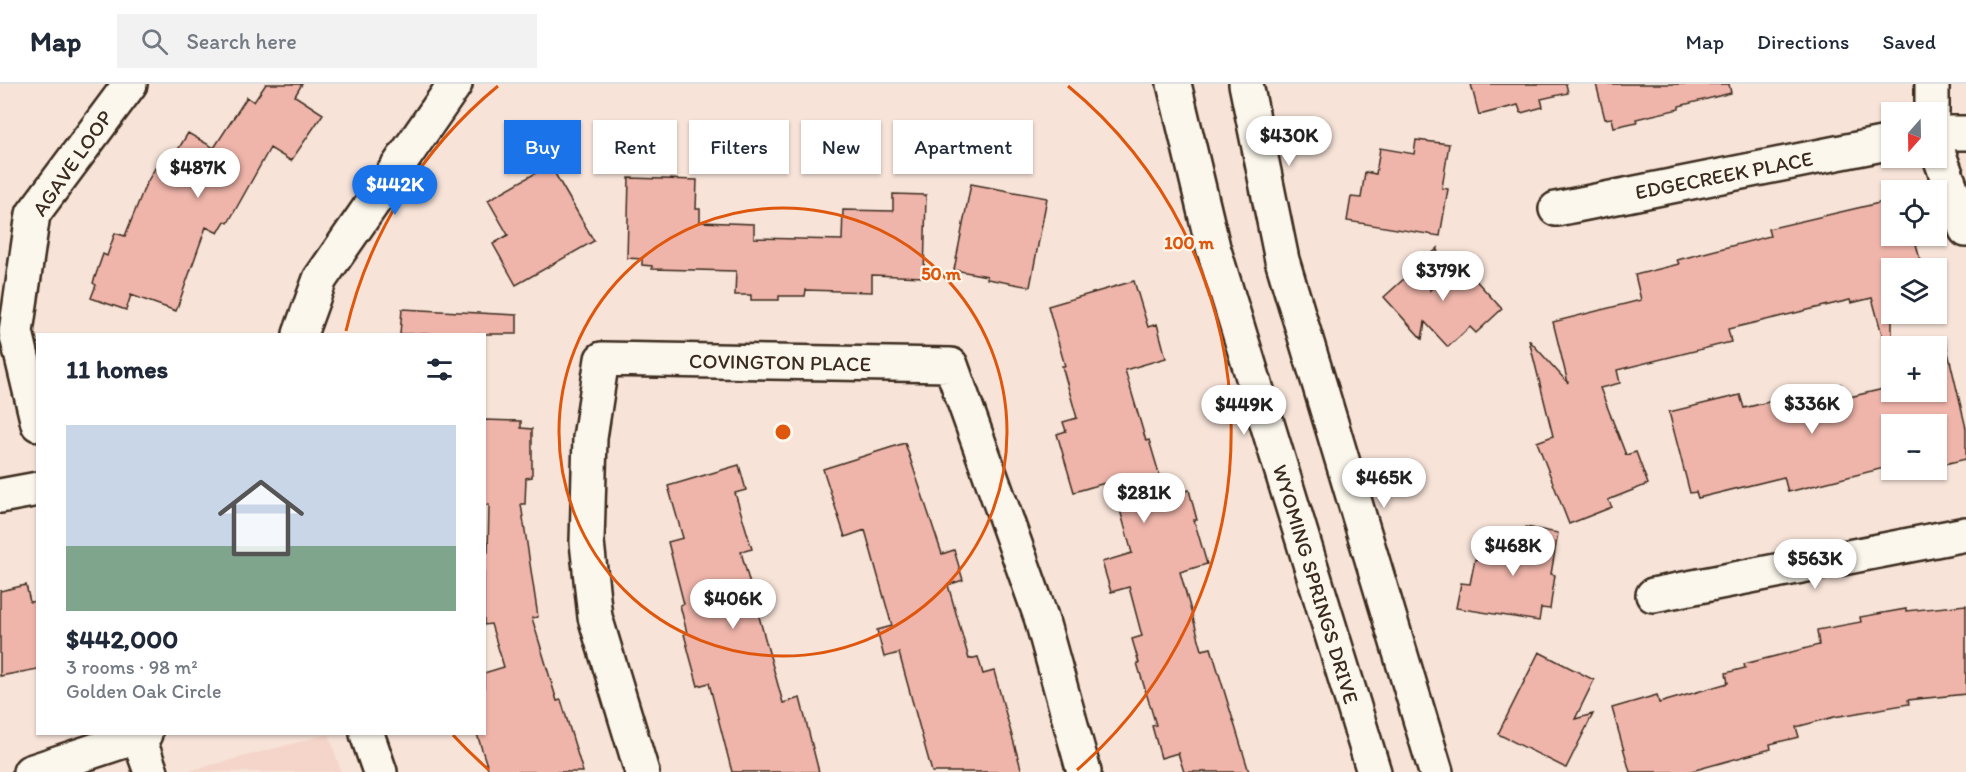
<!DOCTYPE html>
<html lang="en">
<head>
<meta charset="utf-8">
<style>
	:root { --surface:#fff; --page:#f2f2f3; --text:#1f2937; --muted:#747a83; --line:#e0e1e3; --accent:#1a73e8 }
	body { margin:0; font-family:Itim,sans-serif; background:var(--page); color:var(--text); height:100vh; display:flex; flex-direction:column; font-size:22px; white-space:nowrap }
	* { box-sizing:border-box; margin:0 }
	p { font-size:20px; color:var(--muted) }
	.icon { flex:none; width:33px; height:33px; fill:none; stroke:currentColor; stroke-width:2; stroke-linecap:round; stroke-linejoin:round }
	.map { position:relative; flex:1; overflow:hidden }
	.panel { position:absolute; left:36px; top:249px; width:450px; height:402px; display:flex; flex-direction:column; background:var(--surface); border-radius:0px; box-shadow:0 2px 4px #0004 }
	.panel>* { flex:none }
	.hud { position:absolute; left:504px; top:36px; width:570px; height:54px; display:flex; gap:12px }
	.needle { width:39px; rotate:200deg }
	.controls { position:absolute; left:1881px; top:18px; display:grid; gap:12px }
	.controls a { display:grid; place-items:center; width:66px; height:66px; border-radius:0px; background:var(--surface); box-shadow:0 2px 4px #0004; font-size:30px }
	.price { position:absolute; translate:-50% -51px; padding:0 14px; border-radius:21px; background:#fff; color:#222; font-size:20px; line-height:39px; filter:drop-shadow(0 2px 3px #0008) }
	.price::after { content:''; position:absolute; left:50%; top:36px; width:18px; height:14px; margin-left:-9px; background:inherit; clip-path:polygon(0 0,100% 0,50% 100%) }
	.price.current { background:var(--accent); color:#fff }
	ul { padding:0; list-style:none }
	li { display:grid; align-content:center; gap:12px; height:318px; padding:0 30px }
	li span { display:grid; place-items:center; height:186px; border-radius:0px; color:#555 }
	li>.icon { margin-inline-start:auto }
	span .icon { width:108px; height:108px; fill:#fffc; stroke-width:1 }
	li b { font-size:26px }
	h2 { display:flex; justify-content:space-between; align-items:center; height:72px; padding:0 30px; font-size:26px }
	.chip { padding:0 21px; border-radius:0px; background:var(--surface); box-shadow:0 2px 4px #0004; font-size:21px; line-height:54px }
	.chip.current { background:var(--accent); color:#fff }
	header { display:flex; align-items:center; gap:36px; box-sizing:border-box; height:84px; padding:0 30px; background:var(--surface); border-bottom:2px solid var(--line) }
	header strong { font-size:28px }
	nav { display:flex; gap:33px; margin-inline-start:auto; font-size:21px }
	.search { width:420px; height:54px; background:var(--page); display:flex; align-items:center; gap:15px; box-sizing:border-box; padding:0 21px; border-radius:0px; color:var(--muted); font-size:22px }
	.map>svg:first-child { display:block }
	.built { fill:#f5d5ca }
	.building { fill:#efb5aa; stroke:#3b2a1e; stroke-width:1.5 }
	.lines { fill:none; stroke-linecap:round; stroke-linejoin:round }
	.minor-casing { stroke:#3b2a1e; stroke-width:38 }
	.minor { stroke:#fbf7ec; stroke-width:33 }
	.ring { fill:none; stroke:#df570d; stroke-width:3 }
	.labels { text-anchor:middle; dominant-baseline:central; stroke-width:4.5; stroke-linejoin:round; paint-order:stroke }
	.street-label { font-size:21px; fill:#3b2a1e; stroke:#fbf7ec }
	.centre { fill:#df570d; stroke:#fbf7ec; stroke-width:3 }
	.ring-label { font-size:18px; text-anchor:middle; font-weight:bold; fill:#df570d; stroke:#fbf7ec; stroke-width:4.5; stroke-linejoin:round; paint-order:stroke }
</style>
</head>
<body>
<header>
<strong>Map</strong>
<div class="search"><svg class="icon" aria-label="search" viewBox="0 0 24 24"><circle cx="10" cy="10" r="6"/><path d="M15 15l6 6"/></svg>Search here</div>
<nav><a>Map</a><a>Directions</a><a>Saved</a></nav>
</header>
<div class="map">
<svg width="1966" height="688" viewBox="0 0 1966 688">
	<rect width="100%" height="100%" fill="#f7e3d8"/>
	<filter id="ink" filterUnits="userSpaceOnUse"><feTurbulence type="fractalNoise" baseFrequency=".0167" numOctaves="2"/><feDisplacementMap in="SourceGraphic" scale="12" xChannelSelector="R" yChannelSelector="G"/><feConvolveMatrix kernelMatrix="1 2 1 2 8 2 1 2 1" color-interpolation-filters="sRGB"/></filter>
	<g filter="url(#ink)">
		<path class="built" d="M 329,650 L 341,688 L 185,688 Z"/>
		<path class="building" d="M 266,0 L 302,0 L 295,12 L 323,30 L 291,77 L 270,64 L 228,139 L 225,137 L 218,149 L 206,143 L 176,227 L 131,211 L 126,226 L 91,214 L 96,201 L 93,199 L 103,170 L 107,172 L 115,149 L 125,152 L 145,102 L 158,79 L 167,84 L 188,49 L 214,64 L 247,13 L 254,18 Z
			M 1471,0 L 1566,0 L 1568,9 L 1541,15 L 1543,23 L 1521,29 L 1518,21 L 1479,31 Z
			M 1596,0 L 1729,0 L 1731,9 L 1679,22 L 1679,25 L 1636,35 L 1637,38 L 1614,43 L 1612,34 L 1605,35 Z
			M 1416,56 L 1449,60 L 1442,104 L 1448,105 L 1440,152 L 1347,137 L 1351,113 L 1361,114 L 1365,88 L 1376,90 L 1380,64 L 1414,70 Z
			M 550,81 L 594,157 L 516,201 L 493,160 L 508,151 L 488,116 Z
			M 629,94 L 697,96 L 696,125 L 700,125 L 700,138 L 754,140 L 754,154 L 842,156 L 843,126 L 893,127 L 893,110 L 926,111 L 924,193 L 872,191 L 872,208 L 806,206 L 805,212 L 779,212 L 779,216 L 751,216 L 751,211 L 735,211 L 736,187 L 652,185 L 652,182 L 642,181 L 642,175 L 627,174 Z
			M 971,100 L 1047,114 L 1030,203 L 987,195 L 987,192 L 954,186 Z
			M 1892,116 L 1892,152 L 1914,152 L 1922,184 L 1892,184 L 1892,257 L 1884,258 L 1872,214 L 1851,219 L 1850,216 L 1728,245 L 1731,258 L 1617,286 L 1620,299 L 1600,304 L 1626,371 L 1636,368 L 1648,400 L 1608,416 L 1612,423 L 1569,440 L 1537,358 L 1553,352 L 1529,256 L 1568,299 L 1553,238 L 1641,216 L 1635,191 L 1679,180 L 1677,176 L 1770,152 L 1768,145 Z
			M 1438,164 L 1430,206 L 1460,179 L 1502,225 L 1476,249 L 1470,243 L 1448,263 L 1425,238 L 1422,255 L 1384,213 Z
			M 1134,197 L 1148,243 L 1157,240 L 1166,274 L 1125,286 L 1146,357 L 1149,356 L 1166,413 L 1189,406 L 1197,436 L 1194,436 L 1207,480 L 1180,488 L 1202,566 L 1211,564 L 1249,688 L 1184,688 L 1178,669 L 1161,674 L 1152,642 L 1156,641 L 1137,579 L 1139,579 L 1132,555 L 1142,552 L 1129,503 L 1111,508 L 1102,478 L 1132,469 L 1112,397 L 1074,408 L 1057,350 L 1066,347 L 1063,338 L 1077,334 L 1062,282 L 1065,282 L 1048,222 Z
			M 402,225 L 517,231 L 517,250 L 400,250 Z
			M 1946,260 L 1966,344 L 1966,375 L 1936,382 L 1936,340 L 1892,340 L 1892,382 L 1788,408 L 1784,393 L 1698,414 L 1696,408 L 1690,409 L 1669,328 L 1740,311 L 1744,324 L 1841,300 L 1845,314 L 1892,303 L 1892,308 L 1936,308 L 1936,261 Z
			M 484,336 L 521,337 L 521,344 L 532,345 L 532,393 L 526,394 L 525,420 L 521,420 L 538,533 L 532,534 L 557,617 L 561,616 L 583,688 L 489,688 L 477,650 L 484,650 L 484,589 L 504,583 L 491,540 L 484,541 L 484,469 L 488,468 L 489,421 L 484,421 Z
			M 905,359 L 942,470 L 954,466 L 963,496 L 948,501 L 969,575 L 978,573 L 983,590 L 994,587 L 1022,688 L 932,688 L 899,569 L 884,573 L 877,546 L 892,542 L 865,446 L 845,453 L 823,385 Z
			M 739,381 L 746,406 L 735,409 L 752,465 L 741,468 L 783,619 L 800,614 L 819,688 L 732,688 L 709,599 L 698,602 L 690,573 L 684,550 L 687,549 L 680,521 L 684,520 L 668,458 L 683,454 L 668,402 Z
			M 1526,443 L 1558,449 L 1551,490 L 1555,491 L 1550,525 L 1541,524 L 1539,537 L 1456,524 L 1461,499 L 1470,500 L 1475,475 L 1486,477 L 1490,452 L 1523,458 Z
			M 26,501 L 30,518 L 38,517 L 38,585 L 0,592 L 0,507 Z
			M 1966,521 L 1966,610 L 1908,616 L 1909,620 L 1834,633 L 1796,643 L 1799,653 L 1770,660 L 1771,665 L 1688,688 L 1630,688 L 1612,624 L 1657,611 L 1659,619 L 1728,599 L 1726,589 L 1745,584 L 1744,580 L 1819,561 L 1817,546 L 1861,538 L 1860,533 L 1906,525 L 1906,527 Z
			M 1539,568 L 1594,596 L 1575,635 L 1593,630 L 1566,684 L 1498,650 Z"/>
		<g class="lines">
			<defs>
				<path id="minor" d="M 1174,0 L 1213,163 L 1374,688
					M 1246,0 L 1282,176 L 1436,688
					M 1932,0 L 1932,28
					M 1936,49 L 1966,49
					M 1936,62 L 1966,146
					M 1556,125 L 1892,58
					M 300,250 L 320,195 L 455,0
					M 38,340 L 16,248 L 33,130 L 130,0
					M 0,412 L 38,405
					M 1653,511 L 1966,450
					M 367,650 L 380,688
					M 138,652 L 151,688
					M 30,688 L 145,650
					M 642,688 L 595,533 L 587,458 L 590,354 L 602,275 L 951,281 L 1041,533 L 1084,688"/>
			</defs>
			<use href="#minor" class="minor-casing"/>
			<use href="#minor" class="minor"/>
		</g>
	</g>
	<g class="ring">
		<circle cx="783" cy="348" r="224"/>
		<path d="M489 686A448 448 0 0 1 453 651M346 247A448 448 0 0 1 498 2M1068 2A448 448 0 0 1 1077 686"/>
	</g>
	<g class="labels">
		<g class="street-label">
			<text transform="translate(72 79) rotate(-55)">AGAVE LOOP</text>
			<text transform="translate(1724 91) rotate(-11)">EDGECREEK PLACE</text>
			<text transform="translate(780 278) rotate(1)">COVINGTON PLACE</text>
			<text transform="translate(1316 500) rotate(73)">WYOMING SPRINGS DRIVE</text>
		</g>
	</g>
	<circle cx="783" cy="348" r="9" class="centre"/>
	<g class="ring-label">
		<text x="1189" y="165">100 m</text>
		<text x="941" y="196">50 m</text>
	</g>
</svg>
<div class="controls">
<a><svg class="needle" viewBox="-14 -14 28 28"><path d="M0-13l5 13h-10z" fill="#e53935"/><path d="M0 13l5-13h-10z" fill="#747a83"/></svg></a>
<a><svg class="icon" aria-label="locate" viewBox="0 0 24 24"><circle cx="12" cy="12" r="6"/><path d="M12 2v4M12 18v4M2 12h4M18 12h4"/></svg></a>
<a><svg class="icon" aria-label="layers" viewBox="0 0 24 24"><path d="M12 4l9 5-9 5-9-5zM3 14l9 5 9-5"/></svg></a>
<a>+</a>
<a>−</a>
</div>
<b class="price" style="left:1289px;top:83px">$430K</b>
<b class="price" style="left:198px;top:115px">$487K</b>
<b class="price current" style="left:395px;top:132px">$442K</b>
<b class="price" style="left:1443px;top:218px">$379K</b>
<b class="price" style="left:1812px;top:351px">$336K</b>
<b class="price" style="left:1244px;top:352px">$449K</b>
<b class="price" style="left:1384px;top:425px">$465K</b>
<b class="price" style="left:1144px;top:440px">$281K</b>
<b class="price" style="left:1513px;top:493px">$468K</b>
<b class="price" style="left:1815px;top:506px">$563K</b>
<b class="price" style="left:733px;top:546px">$406K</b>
<div class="hud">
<a class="chip current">Buy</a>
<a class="chip">Rent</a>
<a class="chip">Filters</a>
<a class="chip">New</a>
<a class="chip">Apartment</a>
</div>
<section class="panel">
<h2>11 homes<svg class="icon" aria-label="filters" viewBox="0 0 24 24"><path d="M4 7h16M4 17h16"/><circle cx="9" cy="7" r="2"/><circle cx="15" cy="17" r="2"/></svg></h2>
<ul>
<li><span style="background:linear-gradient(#c9d6e8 65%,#7fa58c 0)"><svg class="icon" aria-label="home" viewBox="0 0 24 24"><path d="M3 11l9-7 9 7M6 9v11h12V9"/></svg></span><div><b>$442,000</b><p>3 rooms · 98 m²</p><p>Golden Oak Circle</p></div></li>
</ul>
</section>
</div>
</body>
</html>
